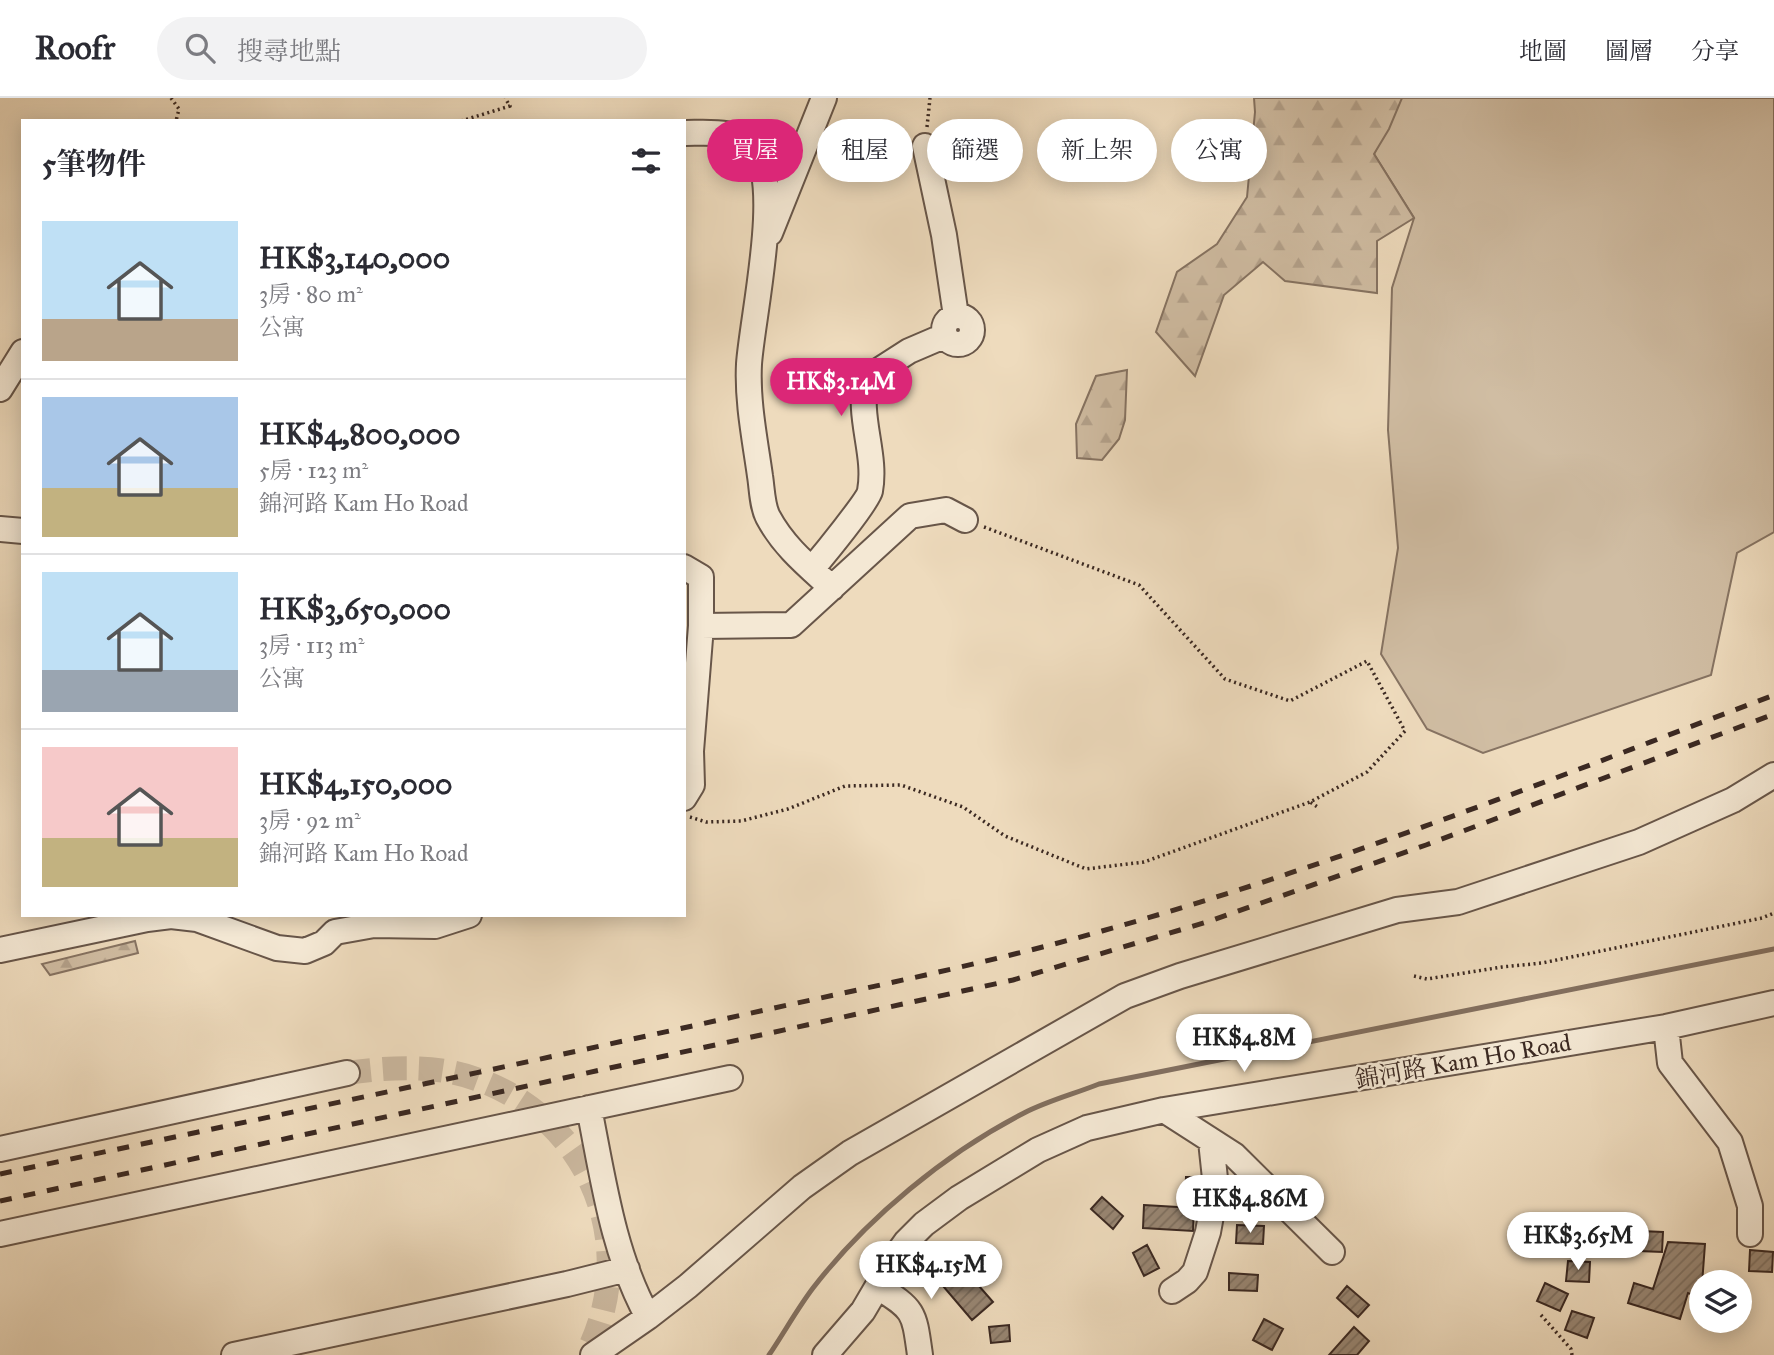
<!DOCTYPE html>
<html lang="zh-TW">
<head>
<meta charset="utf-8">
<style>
	:root { --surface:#fff; --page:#f2f2f3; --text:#2b2b33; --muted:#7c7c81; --line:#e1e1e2; --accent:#db2777 }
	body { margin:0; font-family:"IM FELL Great Primer","Noto Serif TC",serif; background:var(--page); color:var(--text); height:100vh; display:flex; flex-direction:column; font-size:26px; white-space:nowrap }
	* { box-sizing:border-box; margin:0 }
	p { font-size:23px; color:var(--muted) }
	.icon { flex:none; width:38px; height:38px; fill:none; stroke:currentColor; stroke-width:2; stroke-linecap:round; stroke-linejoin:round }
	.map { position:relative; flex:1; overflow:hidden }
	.side { position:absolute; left:21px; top:21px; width:665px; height:798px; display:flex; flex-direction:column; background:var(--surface); border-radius:0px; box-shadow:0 4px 18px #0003 }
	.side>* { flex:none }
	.hud { position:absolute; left:707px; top:21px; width:665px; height:63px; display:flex; gap:14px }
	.tools { position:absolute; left:1689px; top:1172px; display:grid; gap:14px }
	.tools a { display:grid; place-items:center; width:63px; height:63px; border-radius:50%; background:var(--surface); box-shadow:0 4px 18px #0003; font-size:35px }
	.price { position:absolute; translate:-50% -60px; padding:0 16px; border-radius:24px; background:#fff; color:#222; font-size:23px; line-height:46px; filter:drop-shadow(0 2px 4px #0008) }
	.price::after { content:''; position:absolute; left:50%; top:42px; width:21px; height:16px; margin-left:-10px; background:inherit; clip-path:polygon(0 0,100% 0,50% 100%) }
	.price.active { background:var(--accent); color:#fff }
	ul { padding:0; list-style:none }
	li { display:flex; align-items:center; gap:21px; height:175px; padding:0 21px }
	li+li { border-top:2px solid var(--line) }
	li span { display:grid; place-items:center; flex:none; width:196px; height:140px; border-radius:0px; color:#555 }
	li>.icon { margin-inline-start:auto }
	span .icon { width:84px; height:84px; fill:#fffc; stroke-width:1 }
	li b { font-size:30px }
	h2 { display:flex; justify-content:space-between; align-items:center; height:84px; padding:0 21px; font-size:30px }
	.pill { padding:0 24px; border-radius:32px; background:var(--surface); box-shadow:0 4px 18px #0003; font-size:24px; line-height:63px }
	.pill.active { background:var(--accent); color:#fff }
	header { display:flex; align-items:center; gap:42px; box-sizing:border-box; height:98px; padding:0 35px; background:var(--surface); border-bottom:2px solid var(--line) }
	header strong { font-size:33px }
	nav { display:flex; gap:38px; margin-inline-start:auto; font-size:24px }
	.search { width:490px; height:63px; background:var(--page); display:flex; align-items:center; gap:18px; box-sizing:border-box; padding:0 24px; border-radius:38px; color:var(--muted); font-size:26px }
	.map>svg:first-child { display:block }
	.green { fill:#d0bda3; stroke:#867362; stroke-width:2 }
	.forest { fill:url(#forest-firs); stroke:#867362; stroke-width:2 }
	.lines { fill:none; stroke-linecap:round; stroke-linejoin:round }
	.stream { stroke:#826f5f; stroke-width:5 }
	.building { fill:url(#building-hatch); stroke:#3b2922; stroke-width:2 }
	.minor-tunnel { stroke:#cab79e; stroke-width:24; stroke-dasharray:24 12; stroke-linecap:butt }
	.minor-casing { stroke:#685649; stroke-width:28 }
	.path { stroke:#3b2922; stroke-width:3.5; stroke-dasharray:2 3.5; stroke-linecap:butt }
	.minor { stroke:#f4e8d4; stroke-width:24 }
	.rail { stroke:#3b2922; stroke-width:5; stroke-dasharray:12 12; stroke-linecap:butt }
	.labels { text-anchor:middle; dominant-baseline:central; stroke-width:5; stroke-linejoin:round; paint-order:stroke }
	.street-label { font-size:24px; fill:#3b2922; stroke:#f4e8d4 }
</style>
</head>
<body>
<header>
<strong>Roofr</strong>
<div class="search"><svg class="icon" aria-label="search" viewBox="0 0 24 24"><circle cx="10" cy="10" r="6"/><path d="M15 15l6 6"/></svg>搜尋地點</div>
<nav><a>地圖</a><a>圖層</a><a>分享</a></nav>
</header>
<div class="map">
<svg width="1774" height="1257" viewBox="0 0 1774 1257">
	<defs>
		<pattern id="forest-firs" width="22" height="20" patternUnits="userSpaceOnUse" patternTransform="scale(1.75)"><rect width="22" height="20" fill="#d0bda3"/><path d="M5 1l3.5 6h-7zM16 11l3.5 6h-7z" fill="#b4a28c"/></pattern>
		<pattern id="building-hatch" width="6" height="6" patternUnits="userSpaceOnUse" patternTransform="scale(1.75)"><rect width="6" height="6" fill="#988673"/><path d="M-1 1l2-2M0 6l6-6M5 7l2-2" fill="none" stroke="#7d6e5e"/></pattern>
	</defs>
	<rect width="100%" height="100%" fill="#eedbbd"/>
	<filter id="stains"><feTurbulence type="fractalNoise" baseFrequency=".00286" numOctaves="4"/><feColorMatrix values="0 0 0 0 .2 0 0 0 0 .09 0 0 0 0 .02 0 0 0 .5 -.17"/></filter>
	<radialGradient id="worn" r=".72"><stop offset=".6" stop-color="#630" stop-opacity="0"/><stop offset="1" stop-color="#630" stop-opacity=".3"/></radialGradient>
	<path class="green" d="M 1400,0 L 1774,0 L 1774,434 L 1737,455 L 1711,577 L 1483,655 L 1427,631 L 1381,556 L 1398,450 L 1388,332 L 1392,190 L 1414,120 L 1374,56 Z"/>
	<path class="forest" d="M 1254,0 L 1402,0 L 1389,31 L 1374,56 L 1414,120 L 1377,143 L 1377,195 L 1285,183 L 1263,164 L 1224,197 L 1195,278 L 1156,234 L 1177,174 L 1217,146 L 1247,99 L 1255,14 Z
		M 1127,272 L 1125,322 L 1119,341 L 1102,362 L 1077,360 L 1076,326 L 1096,278 Z
		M 135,843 L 138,855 L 50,877 L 42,866 Z"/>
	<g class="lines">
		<path class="stream" d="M 769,1257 C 784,1235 797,1211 813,1190 C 867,1120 946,1055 1024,1015 C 1047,1003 1074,996 1099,986 L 1774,851"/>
	</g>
	<path class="building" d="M 1186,1079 L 1200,1079 L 1199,1102 L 1185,1101 Z
		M 1102,1099 L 1123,1118 L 1113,1131 L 1091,1111 Z
		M 1144,1107 L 1194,1110 L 1193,1133 L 1143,1130 Z
		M 1237,1127 L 1264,1128 L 1263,1146 L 1236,1145 Z
		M 1640,1133 L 1663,1134 L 1662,1154 L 1639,1153 Z
		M 1668,1144 L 1705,1146 L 1701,1200 L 1688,1195 L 1680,1221 L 1628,1205 L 1634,1185 L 1653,1191 Z
		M 1147,1147 L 1159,1170 L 1144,1178 L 1133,1155 Z
		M 1750,1152 L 1773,1154 L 1772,1174 L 1749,1173 Z
		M 970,1154 L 965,1172 L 993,1204 L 972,1222 L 938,1182 L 930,1182 L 928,1158 Z
		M 1568,1163 L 1590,1164 L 1589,1184 L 1566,1183 Z
		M 1229,1175 L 1258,1177 L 1257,1193 L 1229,1192 Z
		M 1545,1185 L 1568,1196 L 1560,1213 L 1537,1203 Z
		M 1347,1188 L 1369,1207 L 1358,1219 L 1337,1200 Z
		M 1572,1213 L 1594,1220 L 1587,1240 L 1565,1232 Z
		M 1264,1221 L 1283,1231 L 1272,1252 L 1253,1242 Z
		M 1009,1227 L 1010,1243 L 991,1245 L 989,1229 Z
		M 1354,1229 L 1369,1243 L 1357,1257 L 1329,1257 Z"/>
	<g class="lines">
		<path class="minor-tunnel" d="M 347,975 C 390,969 437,966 479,982 C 590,1022 642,1150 586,1257"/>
		<defs>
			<path id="minor" d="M 684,35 C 708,35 738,31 754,51 C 783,86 752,220 749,266 C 747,303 755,342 760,378 C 762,390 762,408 768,419 C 784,449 808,468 832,490
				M 925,48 L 944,137 L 956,218
				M 770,135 L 824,0
				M944 232a14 14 0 1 1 28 0a14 14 0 1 1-28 0Z
				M 0,291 L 23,254
				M 0,431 L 23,433
				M 684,469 L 701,479 L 701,528
				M 812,471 C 822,459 868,403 870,393 C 877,355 856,317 867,280 L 909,253 L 944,238
				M 684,700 L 692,687 L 691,653 L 701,528 L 791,527 L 910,418 L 946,412 L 965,422
				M 0,852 L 147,821 L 171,818 L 197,821 L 277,850 L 305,853 L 324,845 L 335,834 L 374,827 L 435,828 L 469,817
				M 1666,929 L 1670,965 L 1730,1044 L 1750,1108 L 1750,1136
				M 589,1010 C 603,1080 613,1156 648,1219
				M 1164,1012 L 1234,1057 L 1332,1154
				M 0,1051 L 347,975
				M 0,1136 L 730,980
				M 878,1189 C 915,1212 914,1214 920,1257
				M 1172,1193 L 1187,1183 L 1195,1174 L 1208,1134 L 1216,1090 L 1211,1043
				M 234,1257 L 567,1186 L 627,1171
				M 593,1257 L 648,1219 L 688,1188 L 802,1089 L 850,1055 L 1125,898 L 1180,878 L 1397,812 L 1458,804 L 1639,744 L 1733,702 L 1774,677
				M 825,1257 L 863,1213 L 893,1162 L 906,1144 L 924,1126 L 959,1100 L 1038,1052 L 1087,1030 L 1164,1012 L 1666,929 L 1774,905"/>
		</defs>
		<use href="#minor" class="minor-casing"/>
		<path class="path" d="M 171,0 L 179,11 L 176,23
			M 461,23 L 510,8 L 505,0
			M 927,29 L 930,0
			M 22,169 L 23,169
			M 984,429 L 1139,487 L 1225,581 L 1290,603 L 1367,563 L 1405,633 L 1367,674 L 1310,704 L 1319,710
			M 690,719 L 706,724 L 741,723 L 788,711 L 845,688 L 901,687 L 963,709 L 1005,738 L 1086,771 L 1144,764 L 1310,704
			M 1414,878 L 1427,881 L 1502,869 L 1542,865 L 1762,820 L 1774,815
			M 1541,1217 L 1571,1251 L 1572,1257"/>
		<use href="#minor" class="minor"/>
		<path class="rail" d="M 0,1076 C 241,1025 483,974 724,921 C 850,893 978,868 1102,833 C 1331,769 1552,681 1774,597
			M 0,1103 L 1013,882 L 1210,823 L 1426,747 L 1774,616"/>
	</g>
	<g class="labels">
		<g class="street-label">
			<text transform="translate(1463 963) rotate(-10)">錦河路 Kam Ho Road</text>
		</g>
	</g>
	<rect width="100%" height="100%" filter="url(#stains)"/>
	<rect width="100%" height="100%" fill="url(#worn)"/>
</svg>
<div class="tools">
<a><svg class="icon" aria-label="layers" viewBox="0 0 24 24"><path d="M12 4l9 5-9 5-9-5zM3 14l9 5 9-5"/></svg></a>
</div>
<b class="price active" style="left:841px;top:320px">HK$3.14M</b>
<b class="price" style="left:1244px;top:976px">HK$4.8M</b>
<b class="price" style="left:1250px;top:1137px">HK$4.86M</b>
<b class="price" style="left:1578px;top:1174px">HK$3.65M</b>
<b class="price" style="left:931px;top:1203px">HK$4.15M</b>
<div class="hud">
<a class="pill active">買屋</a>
<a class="pill">租屋</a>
<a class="pill">篩選</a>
<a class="pill">新上架</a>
<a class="pill">公寓</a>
</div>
<section class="side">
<h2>5筆物件<svg class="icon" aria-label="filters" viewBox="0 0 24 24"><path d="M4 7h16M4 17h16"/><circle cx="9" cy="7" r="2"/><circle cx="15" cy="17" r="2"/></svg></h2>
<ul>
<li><span style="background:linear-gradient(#bfe0f5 70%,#b9a48a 0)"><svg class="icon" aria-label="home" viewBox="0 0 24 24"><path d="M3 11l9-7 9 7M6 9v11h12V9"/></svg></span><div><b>HK$3,140,000</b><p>3房 · 80 m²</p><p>公寓</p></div></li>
<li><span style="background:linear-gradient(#a9c7e8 65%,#c2b280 0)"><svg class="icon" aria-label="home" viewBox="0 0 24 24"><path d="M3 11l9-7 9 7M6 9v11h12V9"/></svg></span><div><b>HK$4,800,000</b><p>5房 · 123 m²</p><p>錦河路 Kam Ho Road</p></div></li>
<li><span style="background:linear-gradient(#bfe0f5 70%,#9aa5b1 0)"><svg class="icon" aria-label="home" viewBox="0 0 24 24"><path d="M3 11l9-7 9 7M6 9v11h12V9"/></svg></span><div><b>HK$3,650,000</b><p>3房 · 113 m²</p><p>公寓</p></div></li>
<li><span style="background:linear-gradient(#f6c9c9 65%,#c2b280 0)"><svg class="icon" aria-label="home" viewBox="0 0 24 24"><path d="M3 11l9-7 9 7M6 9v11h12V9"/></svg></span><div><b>HK$4,150,000</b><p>3房 · 92 m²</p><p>錦河路 Kam Ho Road</p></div></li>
</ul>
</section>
</div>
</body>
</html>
